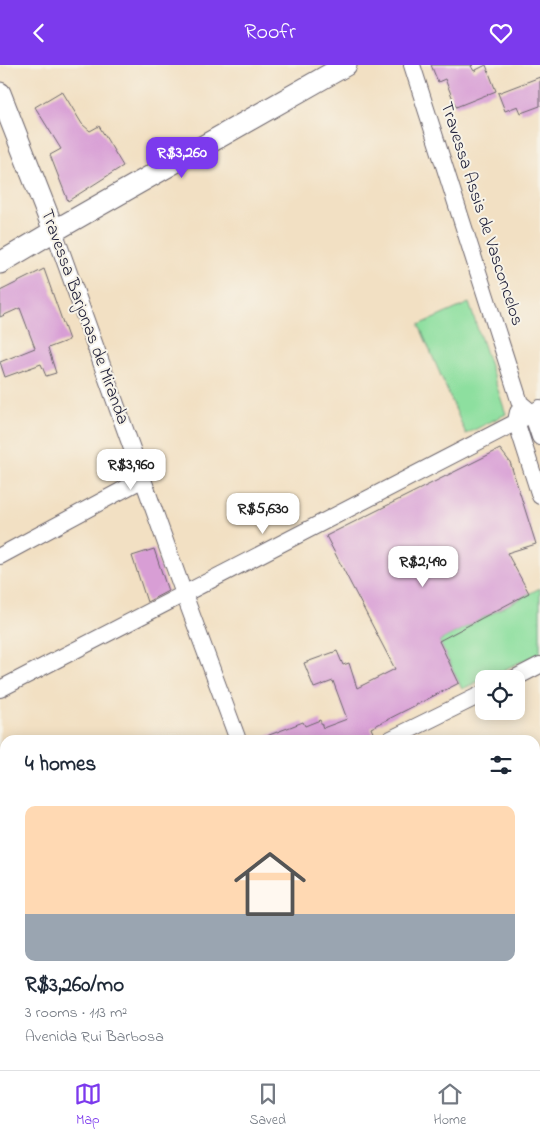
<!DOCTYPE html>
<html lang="en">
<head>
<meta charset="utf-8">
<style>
	:root { --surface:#fff; --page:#f6f6f7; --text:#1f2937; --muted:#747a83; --line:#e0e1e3; --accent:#7c3aed }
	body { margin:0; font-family:"Indie Flower",sans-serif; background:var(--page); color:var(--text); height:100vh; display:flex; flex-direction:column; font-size:19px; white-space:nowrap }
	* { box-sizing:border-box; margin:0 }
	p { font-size:16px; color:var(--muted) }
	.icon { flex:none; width:28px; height:28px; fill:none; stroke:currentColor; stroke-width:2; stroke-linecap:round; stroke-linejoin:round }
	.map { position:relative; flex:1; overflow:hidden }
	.sheet { position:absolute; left:0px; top:670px; width:540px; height:335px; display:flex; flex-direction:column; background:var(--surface); border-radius:15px 15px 0 0; box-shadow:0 2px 12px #0003 }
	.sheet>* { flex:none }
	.buttons { position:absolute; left:475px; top:605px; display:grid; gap:10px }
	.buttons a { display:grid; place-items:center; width:50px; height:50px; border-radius:10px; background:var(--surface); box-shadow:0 2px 12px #0003; font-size:25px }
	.price { position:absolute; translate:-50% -42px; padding:0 11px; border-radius:10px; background:#fff; color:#222; font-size:16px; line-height:32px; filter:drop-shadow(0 1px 2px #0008) }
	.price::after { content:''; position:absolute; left:50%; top:30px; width:15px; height:11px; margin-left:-8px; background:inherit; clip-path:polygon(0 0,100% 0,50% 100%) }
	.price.current { background:var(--accent); color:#fff }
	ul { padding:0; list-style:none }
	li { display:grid; align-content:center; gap:10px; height:265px; padding:0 25px }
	li span { display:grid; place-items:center; height:155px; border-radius:10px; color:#555 }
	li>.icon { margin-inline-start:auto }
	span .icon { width:90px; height:90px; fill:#fffc; stroke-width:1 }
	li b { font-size:21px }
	h2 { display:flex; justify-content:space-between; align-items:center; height:60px; padding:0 25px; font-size:21px }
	header { display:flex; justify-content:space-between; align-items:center; height:65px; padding:0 25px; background:var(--accent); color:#fff; font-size:22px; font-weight:600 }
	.tab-bar { display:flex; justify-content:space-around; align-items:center; height:70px; border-top:1px solid var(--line); background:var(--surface); font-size:14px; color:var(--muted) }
	.tab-bar a { display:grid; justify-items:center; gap:2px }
	.tab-bar .current { color:var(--accent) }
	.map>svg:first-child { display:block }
	.green { fill:#8ddf9f; stroke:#58806d }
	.building { fill:#d89ed5 }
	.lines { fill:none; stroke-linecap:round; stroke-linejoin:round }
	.minor-casing { stroke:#6b646b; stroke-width:18 }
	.major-casing { stroke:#6b646b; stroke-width:23 }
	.path { stroke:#6b646b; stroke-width:3; stroke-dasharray:4 4; stroke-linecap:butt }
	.minor { stroke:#fff; stroke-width:16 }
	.major { stroke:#fff; stroke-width:21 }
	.labels { text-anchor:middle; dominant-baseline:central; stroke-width:4; stroke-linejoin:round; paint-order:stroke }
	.street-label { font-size:18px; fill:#22223b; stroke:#f7f3e8 }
</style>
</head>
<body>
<header><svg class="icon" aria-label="back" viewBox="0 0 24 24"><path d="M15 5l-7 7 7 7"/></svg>Roofr<svg class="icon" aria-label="heart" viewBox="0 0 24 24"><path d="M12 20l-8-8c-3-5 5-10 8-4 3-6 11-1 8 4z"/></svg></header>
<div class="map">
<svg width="540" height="1005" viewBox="0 0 540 1005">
	<rect width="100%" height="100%" fill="#f7f3e8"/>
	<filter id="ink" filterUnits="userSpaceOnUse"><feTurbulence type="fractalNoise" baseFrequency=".02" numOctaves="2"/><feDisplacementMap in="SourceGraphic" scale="10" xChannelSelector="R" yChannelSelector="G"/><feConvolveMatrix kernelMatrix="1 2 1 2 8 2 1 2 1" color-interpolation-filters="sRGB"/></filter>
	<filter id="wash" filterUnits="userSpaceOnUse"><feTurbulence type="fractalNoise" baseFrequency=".0096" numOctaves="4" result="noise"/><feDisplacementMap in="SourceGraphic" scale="20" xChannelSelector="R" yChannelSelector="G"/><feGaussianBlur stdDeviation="1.12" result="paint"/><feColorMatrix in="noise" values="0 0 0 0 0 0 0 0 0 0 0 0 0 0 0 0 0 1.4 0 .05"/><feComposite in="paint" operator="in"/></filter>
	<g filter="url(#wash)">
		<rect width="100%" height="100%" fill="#f2e0c3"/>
		<path class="green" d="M 469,238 L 506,349 L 466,369 L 419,260 Z
			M 540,523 L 540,588 L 462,624 L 439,576 Z
			M 540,839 L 540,881 L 539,881 L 535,871 L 535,841 Z"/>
		<g id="blocks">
			<path class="building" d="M 431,0 L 473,0 L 471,1 L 474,6 L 486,0 L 496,26 L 456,42 L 445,14 L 438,17 Z
				M 540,12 L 540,41 L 521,48 L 518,41 L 505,46 L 498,28 Z
				M 62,26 L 82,59 L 90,66 L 99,61 L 123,101 L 68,136 L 50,90 L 61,84 L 35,42 Z
				M 44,204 L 69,275 L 48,283 L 56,308 L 46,311 L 41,299 L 5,312 L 0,297 L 35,283 L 20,243 L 0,252 L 0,226 Z
				M 500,384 L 510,397 L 536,479 L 507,488 L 529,528 L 439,576 L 459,618 L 371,663 L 374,670 L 362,675 L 259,675 L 259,674 L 303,657 L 305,661 L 320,655 L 323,663 L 347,654 L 333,616 L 314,623 L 304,598 L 337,586 L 343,600 L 349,598 L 357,623 L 395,604 L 326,471 Z
				M 154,484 L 168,526 L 147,537 L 132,491 Z"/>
		</g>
	</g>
	<g filter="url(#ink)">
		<use href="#blocks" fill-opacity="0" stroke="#6b646b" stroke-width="1"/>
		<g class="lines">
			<defs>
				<path id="minor" d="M 412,0 L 520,338 L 532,348 L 540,372
					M 54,166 L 184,529 L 238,675
					M 518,347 L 516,356 L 540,431
					M 0,491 L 143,414
					M 513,614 L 540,600
					M 0,624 L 526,352 L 540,343
					M 389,675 L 484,628
					M 0,805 L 5,821
					M 0,861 L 5,859
					M 535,932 L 540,931
					M 67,1000 L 69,1005
					M 231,1000 L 233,1005
					M 320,1005 L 335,1000"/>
				<path id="major" d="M 0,28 L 54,166
					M 0,198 L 54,166 L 346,0"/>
			</defs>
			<use href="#minor" class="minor-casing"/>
			<use href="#major" class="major-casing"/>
			<path class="path" d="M 286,1005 L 300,1000"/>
			<use href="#minor" class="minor"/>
			<use href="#major" class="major"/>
		</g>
	</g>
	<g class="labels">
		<g class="street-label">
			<text transform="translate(481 149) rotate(72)">Travessa Assis de Vasconcelos</text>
			<text transform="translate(84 252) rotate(70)">Travessa Barjonas de Miranda</text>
		</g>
	</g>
</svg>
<div class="buttons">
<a><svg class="icon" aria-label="locate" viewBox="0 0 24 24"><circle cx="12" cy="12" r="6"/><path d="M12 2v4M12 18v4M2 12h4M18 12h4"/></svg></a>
</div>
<b class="price current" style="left:182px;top:114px">R$3,260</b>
<b class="price" style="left:131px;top:426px">R$3,960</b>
<b class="price" style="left:263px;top:470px">R$5,630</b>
<b class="price" style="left:423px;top:523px">R$2,490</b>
<section class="sheet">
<h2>4 homes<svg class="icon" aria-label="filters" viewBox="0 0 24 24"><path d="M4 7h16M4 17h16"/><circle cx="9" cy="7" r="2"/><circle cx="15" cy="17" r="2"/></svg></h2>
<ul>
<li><span style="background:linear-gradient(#ffd9b3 70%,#9aa5b1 0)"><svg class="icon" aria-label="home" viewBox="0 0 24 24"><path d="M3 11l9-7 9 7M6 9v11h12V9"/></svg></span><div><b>R$3,260/mo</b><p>3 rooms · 113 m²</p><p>Avenida Rui Barbosa</p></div></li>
</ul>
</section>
</div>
<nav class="tab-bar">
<a class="current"><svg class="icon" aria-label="map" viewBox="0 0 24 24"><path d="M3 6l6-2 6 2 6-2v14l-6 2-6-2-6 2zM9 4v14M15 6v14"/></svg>Map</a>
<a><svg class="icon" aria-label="saved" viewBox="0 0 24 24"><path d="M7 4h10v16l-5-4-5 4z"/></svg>Saved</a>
<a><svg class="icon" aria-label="home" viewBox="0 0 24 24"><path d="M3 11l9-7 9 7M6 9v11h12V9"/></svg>Home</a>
</nav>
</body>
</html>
